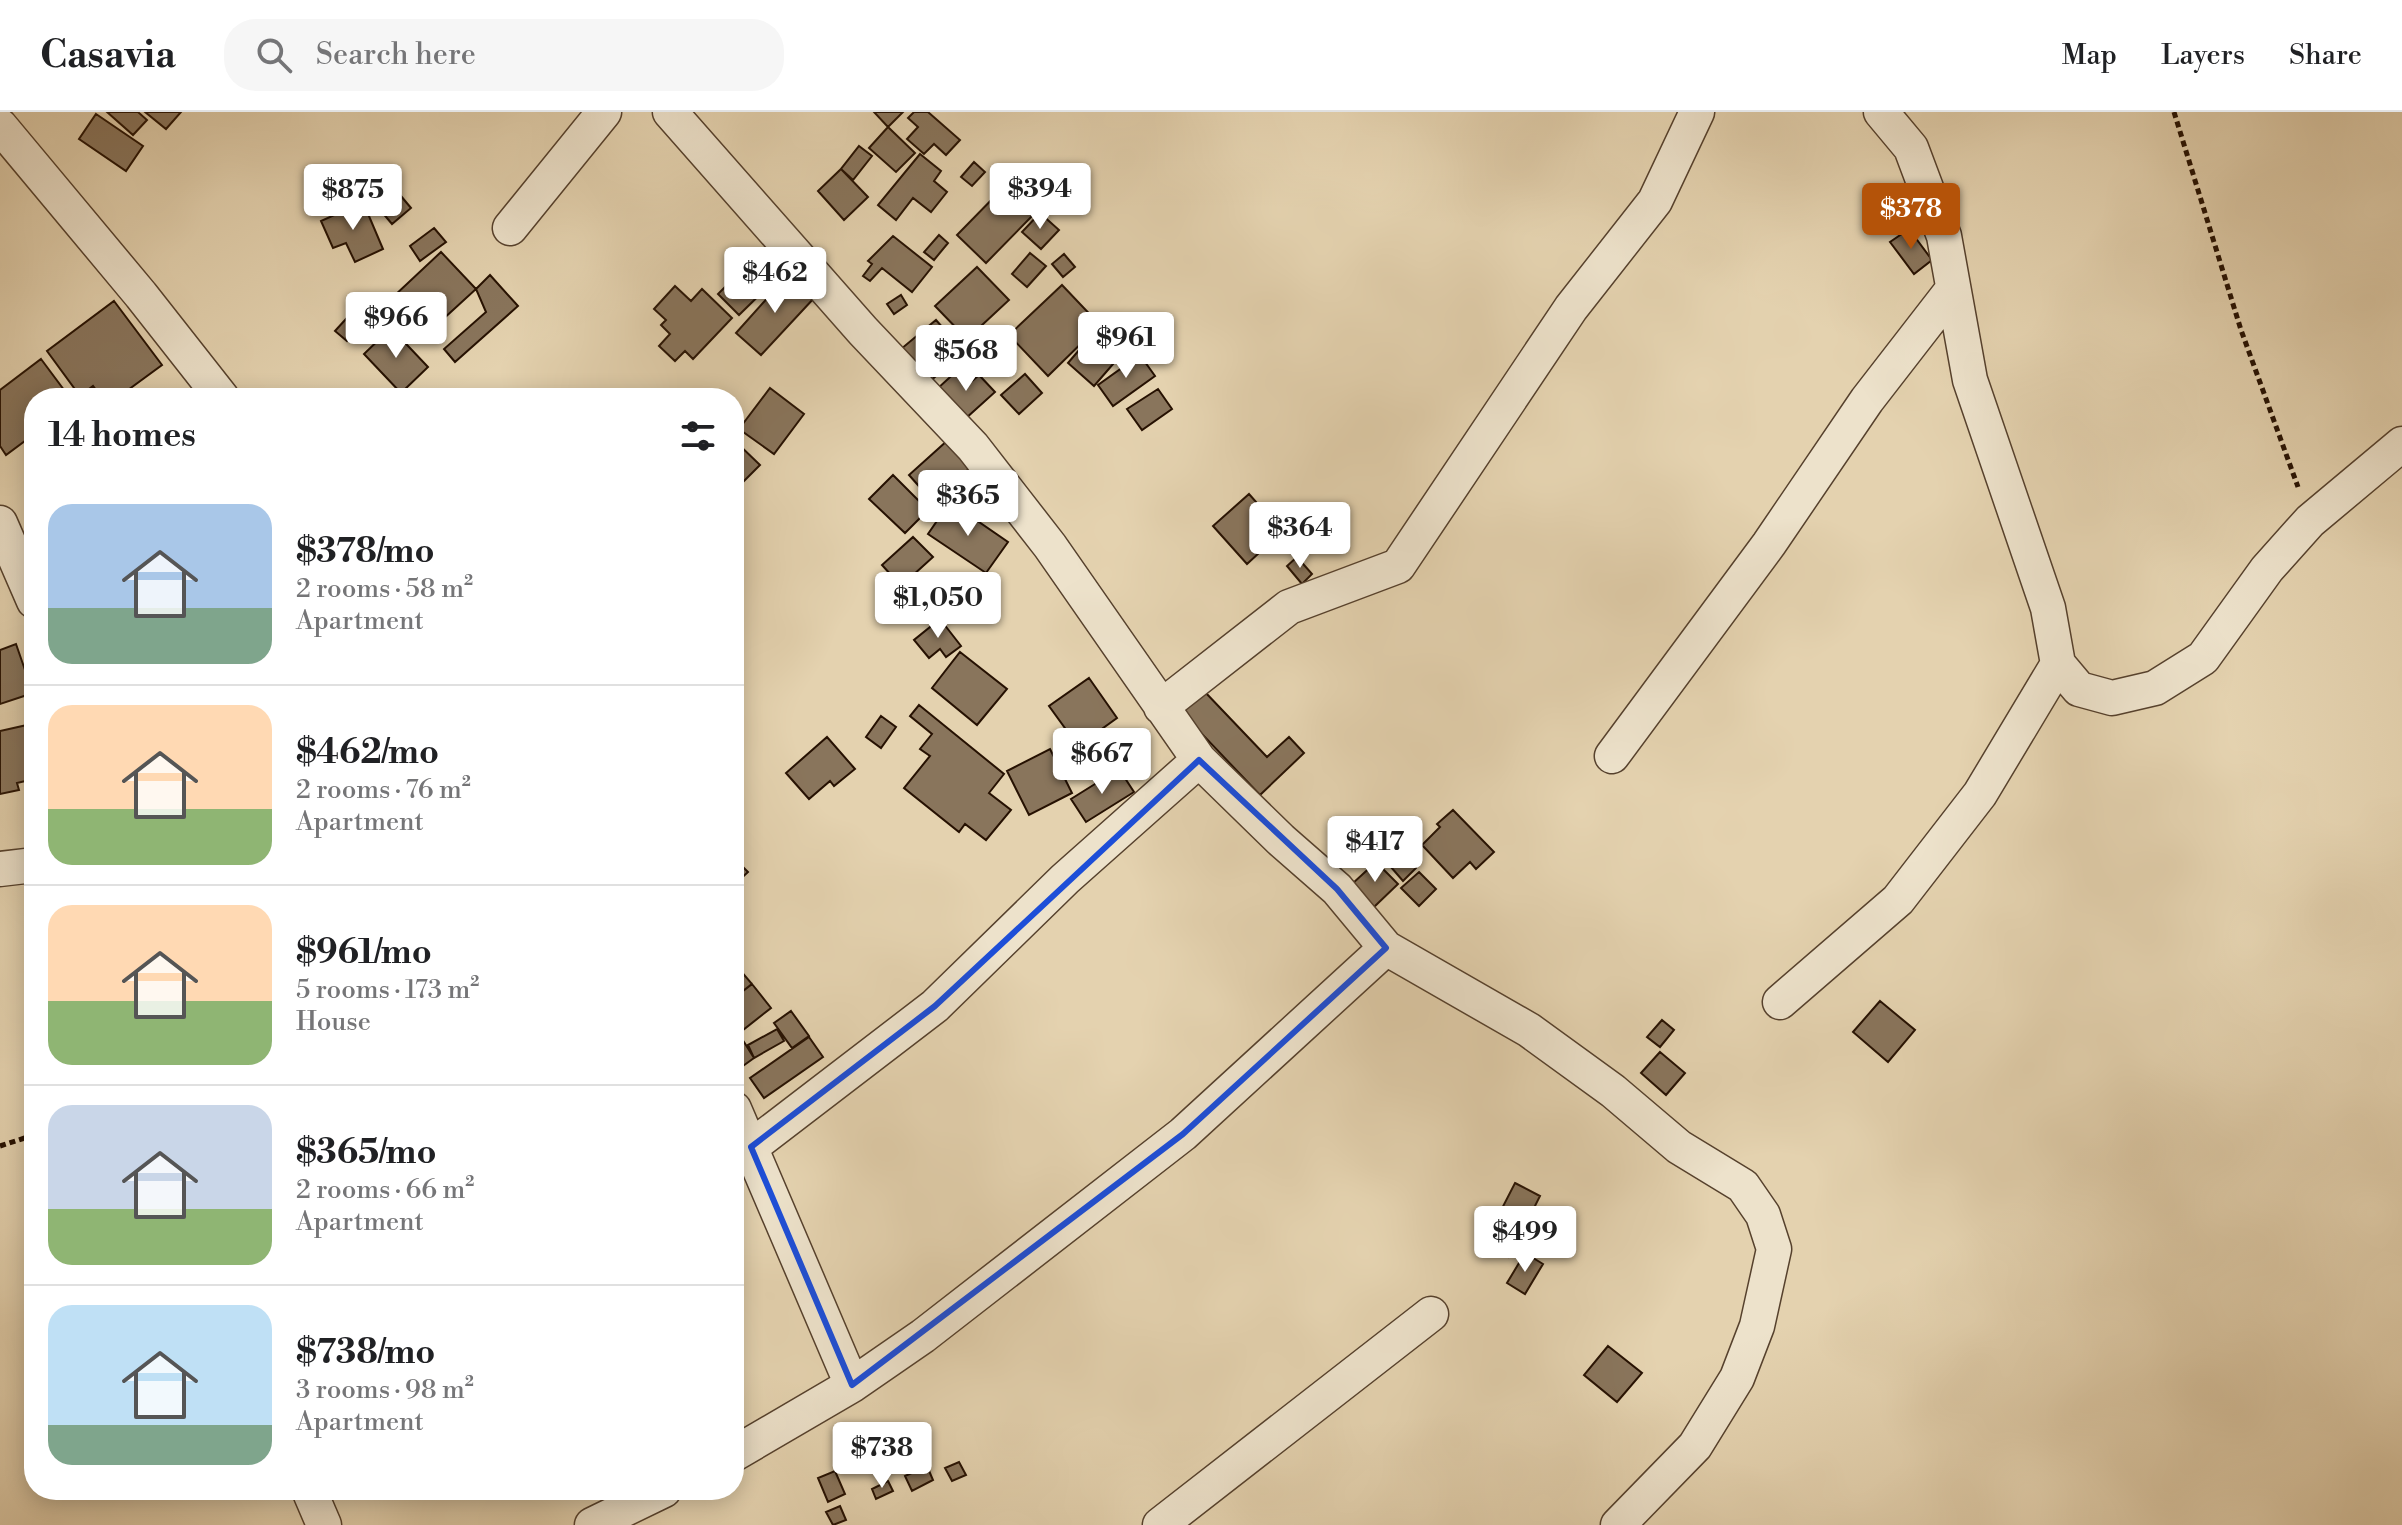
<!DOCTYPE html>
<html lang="en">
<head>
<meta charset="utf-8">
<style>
	:root { --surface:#fff; --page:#f6f6f6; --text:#202124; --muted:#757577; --line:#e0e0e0; --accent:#b45309 }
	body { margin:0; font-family:"Libre Bodoni",serif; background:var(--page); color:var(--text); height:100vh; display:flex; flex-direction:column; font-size:30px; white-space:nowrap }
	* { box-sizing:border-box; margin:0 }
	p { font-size:26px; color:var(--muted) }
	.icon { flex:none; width:44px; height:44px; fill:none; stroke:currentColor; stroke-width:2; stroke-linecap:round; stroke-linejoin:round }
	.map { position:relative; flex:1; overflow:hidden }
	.side { position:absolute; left:24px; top:276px; width:720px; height:1112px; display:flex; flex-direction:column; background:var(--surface); border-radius:32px; box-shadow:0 4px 20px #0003 }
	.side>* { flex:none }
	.price { position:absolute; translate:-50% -68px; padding:0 18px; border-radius:8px; background:#fff; color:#222; font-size:26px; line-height:52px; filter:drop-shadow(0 2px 4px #0008) }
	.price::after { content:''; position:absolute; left:50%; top:48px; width:24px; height:18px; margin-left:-12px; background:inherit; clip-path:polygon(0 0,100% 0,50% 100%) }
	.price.selected { background:var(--accent); color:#fff }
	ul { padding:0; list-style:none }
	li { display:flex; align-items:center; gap:24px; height:200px; padding:0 24px }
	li+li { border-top:2px solid var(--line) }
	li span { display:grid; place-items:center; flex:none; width:224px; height:160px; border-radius:24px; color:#555 }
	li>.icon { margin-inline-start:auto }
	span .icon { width:96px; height:96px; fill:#fffc; stroke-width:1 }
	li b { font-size:34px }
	h2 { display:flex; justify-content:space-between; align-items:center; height:96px; padding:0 24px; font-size:34px }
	header { display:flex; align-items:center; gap:48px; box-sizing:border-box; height:112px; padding:0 40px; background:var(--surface); border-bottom:2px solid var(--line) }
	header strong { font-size:38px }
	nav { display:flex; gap:44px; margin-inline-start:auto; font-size:28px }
	.search { width:560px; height:72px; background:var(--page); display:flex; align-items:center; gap:20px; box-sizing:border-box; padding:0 28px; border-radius:32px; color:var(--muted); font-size:30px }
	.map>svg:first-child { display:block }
	.building { fill:#89755c; stroke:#261102; stroke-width:2 }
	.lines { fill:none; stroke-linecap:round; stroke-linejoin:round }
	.minor-casing { stroke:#56412d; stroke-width:37 }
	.path { stroke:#261102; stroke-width:5; stroke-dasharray:6 4; stroke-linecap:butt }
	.minor { stroke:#ede2cb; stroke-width:34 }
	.marked { fill:none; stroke:#1d4ed8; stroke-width:6; stroke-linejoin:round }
</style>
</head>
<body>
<header>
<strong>Casavia</strong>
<div class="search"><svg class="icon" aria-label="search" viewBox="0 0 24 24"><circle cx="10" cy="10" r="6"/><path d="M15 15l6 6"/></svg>Search here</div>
<nav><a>Map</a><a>Layers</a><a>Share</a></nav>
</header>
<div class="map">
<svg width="2402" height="1413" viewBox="0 0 2402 1413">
	<rect width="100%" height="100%" fill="#e4d2af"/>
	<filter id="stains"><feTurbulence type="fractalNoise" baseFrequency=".0025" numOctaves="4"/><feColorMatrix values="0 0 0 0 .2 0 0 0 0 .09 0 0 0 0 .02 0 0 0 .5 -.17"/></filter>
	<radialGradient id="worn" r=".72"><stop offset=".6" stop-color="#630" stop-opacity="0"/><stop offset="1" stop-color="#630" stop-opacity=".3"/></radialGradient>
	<path class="building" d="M 107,0 L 138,0 L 147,8 L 133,23 Z
		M 145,0 L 181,0 L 166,17 Z
		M 874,0 L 903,0 L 888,15 Z
		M 914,0 L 928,0 L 960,28 L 946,43 L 934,32 L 924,42 L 907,27 L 918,15 L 908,6 Z
		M 96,2 L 143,34 L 126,59 L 79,27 Z
		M 888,15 L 915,41 L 896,60 L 869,36 Z
		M 859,34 L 872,44 L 853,68 L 841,57 Z
		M 920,42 L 941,59 L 934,69 L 947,80 L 931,100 L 913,86 L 896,108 L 878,93 Z
		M 974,50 L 985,60 L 972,74 L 961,65 Z
		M 841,57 L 868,85 L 844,108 L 818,79 Z
		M 390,71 L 411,96 L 392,112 L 371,87 Z
		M 1007,72 L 1036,100 L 986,151 L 957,123 Z
		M 363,90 L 383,137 L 355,150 L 346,131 L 333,136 L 321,109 Z
		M 1040,101 L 1059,118 L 1041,137 L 1022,120 Z
		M 434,116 L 446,130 L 420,149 L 410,134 Z
		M 1909,117 L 1932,148 L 1914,162 L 1890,130 Z
		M 939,123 L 948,131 L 934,148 L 924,140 Z
		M 893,124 L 932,155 L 912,180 L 882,156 L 870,169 L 863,164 L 872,152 L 868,149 Z
		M 767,133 L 789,154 L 739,203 L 718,182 Z
		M 441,140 L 476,177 L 418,230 L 391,202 L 369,223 L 361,215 Z
		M 1030,141 L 1046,154 L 1027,175 L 1012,162 Z
		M 1064,142 L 1075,155 L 1063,165 L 1052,152 Z
		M 977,155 L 1009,188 L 967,227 L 935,194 Z
		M 789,162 L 815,185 L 761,243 L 736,221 Z
		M 490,163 L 518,194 L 455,250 L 444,237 L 486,200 L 476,177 Z
		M 1062,173 L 1100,213 L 1048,264 L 1009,223 Z
		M 675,174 L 691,189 L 702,177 L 732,206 L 693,247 L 685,239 L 675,249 L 659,234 L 670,222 L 661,213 L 666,208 L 654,197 Z
		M 901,183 L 907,193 L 894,202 L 887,192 Z
		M 114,189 L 162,253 L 117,286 L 102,286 L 93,274 L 80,284 L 47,239 Z
		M 355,197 L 367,206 L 347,229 L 335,219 Z
		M 936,208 L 964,240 L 929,270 L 901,237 Z
		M 1113,212 L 1133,229 L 1094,274 L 1068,251 L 1085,231 L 1092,236 Z
		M 391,216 L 428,255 L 401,281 L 364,242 Z
		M 1140,243 L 1155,264 L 1113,294 L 1098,273 Z
		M 41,247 L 70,286 L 34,286 L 34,333 L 29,326 L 6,343 L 0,334 L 0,278 Z
		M 960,256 L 972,269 L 979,263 L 995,280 L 965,307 L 937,277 Z
		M 1025,262 L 1042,281 L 1019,302 L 1001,283 Z
		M 770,276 L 804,302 L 774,342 L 739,317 Z
		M 1158,277 L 1172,297 L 1142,318 L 1127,297 Z
		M 734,328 L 760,353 L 734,379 Z
		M 948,328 L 971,355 L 933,390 L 909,363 Z
		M 893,363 L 928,398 L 905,421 L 869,387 Z
		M 1249,382 L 1264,399 L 1254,408 L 1272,429 L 1247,452 L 1213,414 Z
		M 950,390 L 1008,430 L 986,461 L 928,422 Z
		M 913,425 L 933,445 L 901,474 L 882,453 Z
		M 1297,445 L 1312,462 L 1302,472 L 1287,454 Z
		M 940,507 L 961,534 L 946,545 L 940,537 L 929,546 L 914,528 Z
		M 16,532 L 33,581 L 0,592 L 0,538 Z
		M 960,540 L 1007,577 L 977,613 L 932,576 Z
		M 1089,566 L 1117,606 L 1078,634 L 1049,594 Z
		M 1204,579 L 1267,645 L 1289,625 L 1304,641 L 1260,683 L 1181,600 Z
		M 919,593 L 1004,662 L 989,681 L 1011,698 L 986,728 L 965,712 L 959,720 L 904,676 L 930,644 L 920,637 L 932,622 L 910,604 Z
		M 881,604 L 896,615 L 881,636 L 866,625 Z
		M 27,613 L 34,636 L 34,667 L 17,671 L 19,678 L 0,682 L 0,619 Z
		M 827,625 L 855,657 L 834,674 L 830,669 L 809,687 L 786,661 Z
		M 1050,637 L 1072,681 L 1029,703 L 1007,659 Z
		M 1119,657 L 1134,680 L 1086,710 L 1071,687 Z
		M 1453,698 L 1494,740 L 1476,757 L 1470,750 L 1453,766 L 1422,733 L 1440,715 L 1437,712 Z
		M 1396,735 L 1416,756 L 1403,769 L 1384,747 Z
		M 734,746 L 748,760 L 734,773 Z
		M 1376,750 L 1398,772 L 1374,795 L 1352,772 Z
		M 1419,760 L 1436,777 L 1419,794 L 1401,776 Z
		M 734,851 L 752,872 L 734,886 Z
		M 752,872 L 771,896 L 743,918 L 738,912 L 734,915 L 734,886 Z
		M 1880,889 L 1915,918 L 1888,950 L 1853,920 Z
		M 791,899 L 809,924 L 792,936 L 774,911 Z
		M 1662,908 L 1674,918 L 1660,935 L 1647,925 Z
		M 777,917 L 784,929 L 754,946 L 748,933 Z
		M 809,925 L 823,945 L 764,986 L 750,966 Z
		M 744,930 L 754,946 L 736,959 L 734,939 Z
		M 1660,940 L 1685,961 L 1666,983 L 1641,961 Z
		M 1515,1071 L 1540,1084 L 1521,1122 L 1495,1110 Z
		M 734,1107 L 742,1152 L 734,1153 Z
		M 1493,1115 L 1518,1129 L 1508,1145 L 1483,1130 Z
		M 1525,1141 L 1543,1152 L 1525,1182 L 1507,1171 Z
		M 1608,1234 L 1642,1261 L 1617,1290 L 1584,1263 Z
		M 959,1350 L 966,1363 L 952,1369 L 945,1356 Z
		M 927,1354 L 933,1368 L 912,1379 L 905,1364 Z
		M 835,1359 L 845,1382 L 828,1390 L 818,1366 Z
		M 888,1369 L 893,1379 L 876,1387 L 872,1377 Z
		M 840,1394 L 846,1408 L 833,1413 L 826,1400 Z"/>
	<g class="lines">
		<defs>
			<path id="minor" d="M 670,0 L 863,219 L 973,335 L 1050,434 L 1199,648 L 1281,728 L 1337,777 L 1386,836 L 1529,918 L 1613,979 L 1679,1035 L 1743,1074 L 1763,1103 L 1774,1137 L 1757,1214 L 1737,1266 L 1695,1334 L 1618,1413
				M 1881,0 L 1911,36 L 1944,124 L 1970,268 L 2048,496 L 2058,552 L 2079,577 L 2112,586 L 2155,576 L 2203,546 L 2267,457 L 2310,409 L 2402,332
				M 0,14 L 141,183 L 222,286
				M 510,116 L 604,0
				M 0,411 L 34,489
				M 1161,595 L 1289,495 L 1398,454 L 1571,196 L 1655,89 L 1697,0
				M 1612,644 L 1769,432 L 1867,288 L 1953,177
				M 0,757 L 34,753
				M 1780,890 L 1898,788 L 1980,682 L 2058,552
				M 734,997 L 852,1273
				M 751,1035 L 935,894 L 1065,767 L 1199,648
				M 734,1342 L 852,1273 L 923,1224 L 1183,1022 L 1386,836
				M 309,1378 L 324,1413
				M 592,1413 L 664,1378
				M 1160,1413 L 1431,1202"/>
		</defs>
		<use href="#minor" class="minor-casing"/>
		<path class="path" d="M 2174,0 L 2241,218 L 2298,375
			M 0,1034 L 34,1023"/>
		<use href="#minor" class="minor"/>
	</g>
	<path class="marked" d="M 1199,648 L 1337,777 L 1386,836 L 1183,1022 L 852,1273 L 751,1035 L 935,894 Z"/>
	<rect width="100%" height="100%" filter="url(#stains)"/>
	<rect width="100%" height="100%" fill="url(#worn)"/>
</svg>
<b class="price" style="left:1040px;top:119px">$394</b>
<b class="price" style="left:353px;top:120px">$875</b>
<b class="price selected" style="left:1911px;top:139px">$378</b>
<b class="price" style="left:775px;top:203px">$462</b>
<b class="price" style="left:396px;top:248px">$966</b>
<b class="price" style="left:1126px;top:268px">$961</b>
<b class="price" style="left:966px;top:281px">$568</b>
<b class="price" style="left:968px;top:426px">$365</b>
<b class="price" style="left:1300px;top:458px">$364</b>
<b class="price" style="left:938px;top:528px">$1,050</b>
<b class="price" style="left:1102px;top:684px">$667</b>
<b class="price" style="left:1375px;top:772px">$417</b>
<b class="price" style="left:1525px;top:1162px">$499</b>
<b class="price" style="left:882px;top:1378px">$738</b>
<section class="side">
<h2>14 homes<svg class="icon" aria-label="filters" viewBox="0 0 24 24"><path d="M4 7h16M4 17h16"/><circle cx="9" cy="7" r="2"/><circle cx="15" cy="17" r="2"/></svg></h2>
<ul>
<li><span style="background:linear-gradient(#a9c7e8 65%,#7fa58c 0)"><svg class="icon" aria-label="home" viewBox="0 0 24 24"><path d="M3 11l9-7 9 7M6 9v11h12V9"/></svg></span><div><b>$378/mo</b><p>2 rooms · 58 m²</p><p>Apartment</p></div></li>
<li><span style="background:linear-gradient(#ffd9b3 65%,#8fb573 0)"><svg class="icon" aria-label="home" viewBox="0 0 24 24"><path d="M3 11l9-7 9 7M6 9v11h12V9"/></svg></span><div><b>$462/mo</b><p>2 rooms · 76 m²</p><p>Apartment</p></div></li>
<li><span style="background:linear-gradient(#ffd9b3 60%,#8fb573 0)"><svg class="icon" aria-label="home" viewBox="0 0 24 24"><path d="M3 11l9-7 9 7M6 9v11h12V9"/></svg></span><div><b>$961/mo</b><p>5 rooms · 173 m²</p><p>House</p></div></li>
<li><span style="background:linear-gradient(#c9d6e8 65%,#8fb573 0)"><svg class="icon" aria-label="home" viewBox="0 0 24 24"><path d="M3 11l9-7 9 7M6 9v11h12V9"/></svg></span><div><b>$365/mo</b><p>2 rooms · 66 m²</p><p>Apartment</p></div></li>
<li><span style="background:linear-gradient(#bfe0f5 75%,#7fa58c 0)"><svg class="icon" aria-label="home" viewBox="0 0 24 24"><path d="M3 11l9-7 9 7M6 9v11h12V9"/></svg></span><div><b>$738/mo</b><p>3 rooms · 98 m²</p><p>Apartment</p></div></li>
</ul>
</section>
</div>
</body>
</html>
